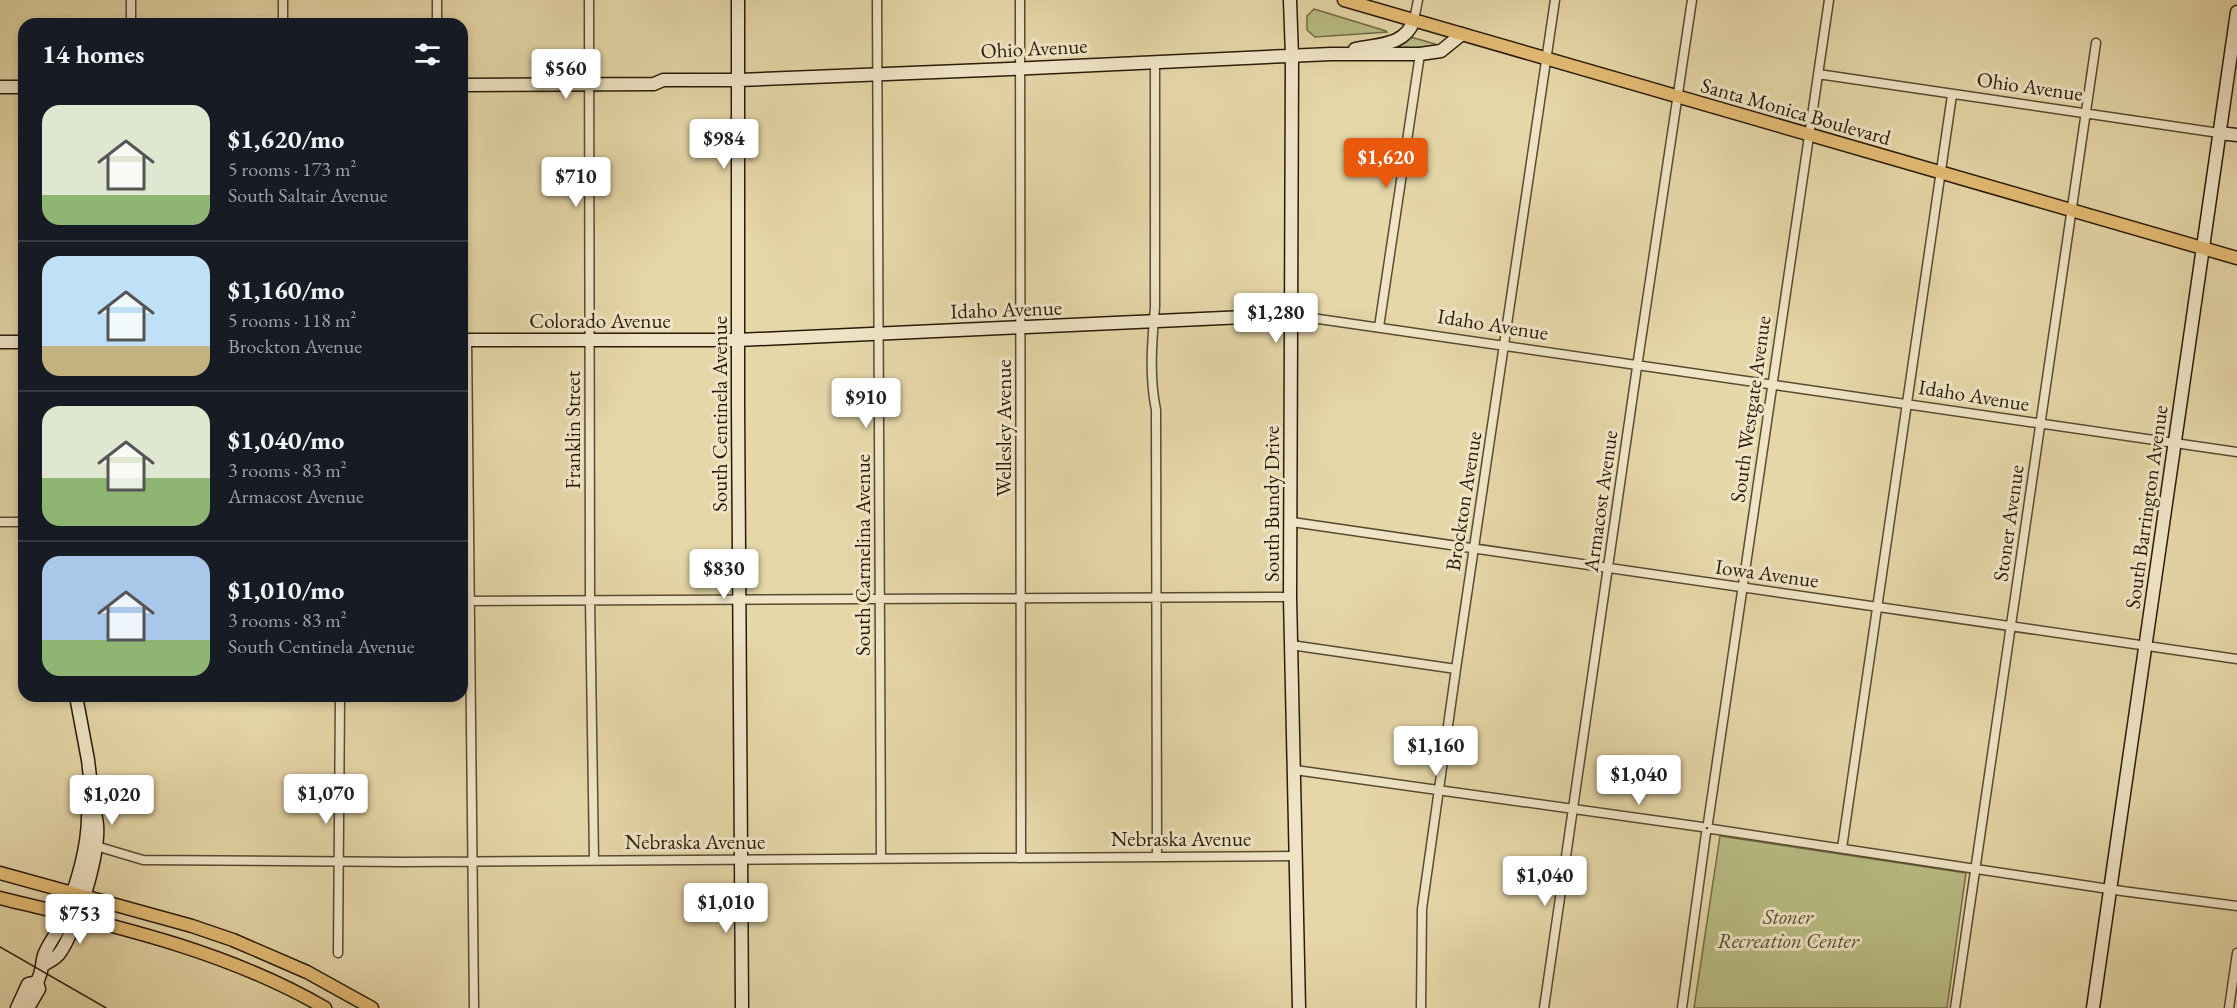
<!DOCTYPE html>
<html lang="en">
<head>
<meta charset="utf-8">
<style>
	:root { --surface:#171b24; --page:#242831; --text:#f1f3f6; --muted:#9ea1a6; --line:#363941; --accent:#ea580c }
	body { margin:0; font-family:"EB Garamond",serif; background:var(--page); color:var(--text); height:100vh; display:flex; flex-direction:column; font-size:22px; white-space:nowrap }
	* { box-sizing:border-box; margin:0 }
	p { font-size:20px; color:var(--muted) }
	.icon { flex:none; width:33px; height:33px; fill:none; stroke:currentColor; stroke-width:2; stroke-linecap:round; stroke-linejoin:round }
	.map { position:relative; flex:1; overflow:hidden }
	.side { position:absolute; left:18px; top:18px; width:450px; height:684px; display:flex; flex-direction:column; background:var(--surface); border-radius:18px; box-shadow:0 3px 9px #0003 }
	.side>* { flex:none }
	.price { position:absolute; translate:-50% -51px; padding:0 14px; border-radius:6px; background:#fff; color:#222; font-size:20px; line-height:39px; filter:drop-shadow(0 2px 3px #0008) }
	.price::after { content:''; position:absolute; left:50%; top:36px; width:18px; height:14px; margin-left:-9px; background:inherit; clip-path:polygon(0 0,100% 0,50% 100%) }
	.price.active { background:var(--accent); color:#fff }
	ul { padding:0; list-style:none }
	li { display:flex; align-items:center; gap:18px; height:150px; padding:0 24px }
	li+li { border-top:2px solid var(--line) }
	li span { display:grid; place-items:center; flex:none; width:168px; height:120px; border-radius:18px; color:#555 }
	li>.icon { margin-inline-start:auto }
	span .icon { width:72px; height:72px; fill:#fffc; stroke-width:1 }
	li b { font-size:26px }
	h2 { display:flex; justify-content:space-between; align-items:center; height:72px; padding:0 24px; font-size:26px }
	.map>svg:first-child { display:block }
	.grass { fill:url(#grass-tufts); stroke:#726c46; stroke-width:1.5 }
	.green { fill:#b9bd84; stroke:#726c46; stroke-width:1.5 }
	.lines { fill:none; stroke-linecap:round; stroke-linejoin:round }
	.street-casing { stroke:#594a31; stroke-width:11 }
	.secondary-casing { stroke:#2a1b09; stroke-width:15 }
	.primary-casing { stroke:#2a1b09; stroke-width:15 }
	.street { stroke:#efe5c6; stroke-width:8 }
	.secondary { stroke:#efe5c6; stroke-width:12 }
	.primary { stroke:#e3bc74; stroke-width:12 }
	.tram { stroke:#2a1b09; stroke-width:1.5 }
	.labels { text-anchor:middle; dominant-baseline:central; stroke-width:6; stroke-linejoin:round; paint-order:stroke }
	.street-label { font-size:21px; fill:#2a1b09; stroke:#efe5c6 }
	.park-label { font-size:21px; font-style:italic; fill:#554c2e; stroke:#efe5c6 }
</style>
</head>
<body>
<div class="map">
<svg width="2237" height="1008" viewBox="0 0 2237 1008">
	<defs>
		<pattern id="grass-tufts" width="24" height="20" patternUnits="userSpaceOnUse" patternTransform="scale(1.5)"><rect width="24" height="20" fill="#b9bd84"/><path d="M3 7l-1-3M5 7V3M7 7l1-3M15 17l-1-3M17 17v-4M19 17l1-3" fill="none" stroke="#9fa271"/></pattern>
	</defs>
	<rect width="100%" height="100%" fill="#e6d7a8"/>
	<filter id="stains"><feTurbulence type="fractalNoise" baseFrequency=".00333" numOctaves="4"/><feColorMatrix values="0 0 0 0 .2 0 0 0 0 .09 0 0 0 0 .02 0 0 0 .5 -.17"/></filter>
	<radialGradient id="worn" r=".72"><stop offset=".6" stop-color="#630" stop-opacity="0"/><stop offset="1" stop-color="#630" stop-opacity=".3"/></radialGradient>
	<path class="grass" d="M 1411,37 L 1442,46 L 1439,48 L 1371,50 L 1404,42 Z"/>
	<path class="green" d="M 1314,9 L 1386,31 L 1387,32 L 1315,37 L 1307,30 L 1307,16 Z
		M 1720,836 L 1966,873 L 1947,1008 L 1694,1008 Z"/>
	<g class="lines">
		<defs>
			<path id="street" d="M 283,0 L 283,24
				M 437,0 L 437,24
				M 589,0 L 590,600 L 594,859
				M 877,0 L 881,858
				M 1020,0 L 1021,857
				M 1414,20 L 1418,0
				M 131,24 L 131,0
				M 1155,62 L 1155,307 C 1152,341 1149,376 1156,410 L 1157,856
				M 1818,74 L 2219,133
				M 1291,315 L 2237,452
				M 1379,327 L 1420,54
				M 467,340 L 474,1008
				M 0,522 L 24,522
				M 1292,522 L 2237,659
				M 462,601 L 1290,597
				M 1291,645 L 1456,669
				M 1295,770 L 1702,827
				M 1708,823 L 1829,0
				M 1712,829 L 2122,891 L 2237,906
				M 96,846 L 143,860 L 405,862 L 1296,856
				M 1842,848 L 1952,95
				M 338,953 L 340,696
				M 1421,1008 L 1422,909 L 1456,669 L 1555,0
				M 1544,1008 L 1637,367 L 1692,0
				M 1682,1008 L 1706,833
				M 1955,1008 L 2096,43
				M 2229,1008 L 2237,953"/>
			<path id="secondary" d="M 738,0 L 738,404 L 742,1008
				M 1290,0 L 1292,56 L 1290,597 L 1299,1008
				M 1355,49 C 1379,44 1405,46 1414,20
				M 462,85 L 654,84 L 663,80 L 739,80 L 1010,69 L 1331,54 L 1420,54 L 1441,51 L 1462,34
				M 0,87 L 24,87
				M 2219,133 L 2237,135
				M 462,340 L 738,340 L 1291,315
				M 0,342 L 24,342
				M 43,965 C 48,962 55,959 59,954 C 76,932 107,838 94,812 L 88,760 L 76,696
				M 17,1008 L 28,984 L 37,982
				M 28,1008 L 39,989 L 37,982 C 43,971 41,966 44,955 C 48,945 55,936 60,926 C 74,893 88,853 88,816 L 94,812
				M 2093,1008 L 2237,12"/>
			<path id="primary" d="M 1344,0 L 2237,258
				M 0,873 L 192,926 L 233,940 L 307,972 L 372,1008
				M 0,898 C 111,925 226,950 325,1008"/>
		</defs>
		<use href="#street" class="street-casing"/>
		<use href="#secondary" class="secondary-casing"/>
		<use href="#primary" class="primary-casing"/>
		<use href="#street" class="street"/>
		<use href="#secondary" class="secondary"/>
		<use href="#primary" class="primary"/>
		<path class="tram" d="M 0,947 L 106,1008"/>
	</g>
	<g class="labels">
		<g class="street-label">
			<text transform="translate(1034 48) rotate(-3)">Ohio Avenue</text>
			<text transform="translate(2030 86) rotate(8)">Ohio Avenue</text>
			<text transform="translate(1796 111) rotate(16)">Santa Monica Boulevard</text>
			<text transform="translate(1006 309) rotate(-2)">Idaho Avenue</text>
			<text x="600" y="320">Colorado Avenue</text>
			<text transform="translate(1493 324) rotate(9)">Idaho Avenue</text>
			<text transform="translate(1974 395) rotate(9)">Idaho Avenue</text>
			<text transform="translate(1750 409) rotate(-82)">South Westgate Avenue</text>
			<text transform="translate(719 414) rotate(-90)">South Centinela Avenue</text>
			<text transform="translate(1003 428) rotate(-90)">Wellesley Avenue</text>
			<text transform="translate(572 430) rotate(-90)">Franklin Street</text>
			<text transform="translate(1463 501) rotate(-81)">Brockton Avenue</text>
			<text transform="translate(1600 501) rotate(-82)">Armacost Avenue</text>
			<text transform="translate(1271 504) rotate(-90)">South Bundy Drive</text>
			<text transform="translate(2146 507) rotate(-82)">South Barrington Avenue</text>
			<text transform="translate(2008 523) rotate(-82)">Stoner Avenue</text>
			<text transform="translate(862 555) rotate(-90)">South Carmelina Avenue</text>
			<text transform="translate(1767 573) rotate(8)">Iowa Avenue</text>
			<text x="1181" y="838">Nebraska Avenue</text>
			<text x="695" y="841">Nebraska Avenue</text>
		</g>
		<g class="park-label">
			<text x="1788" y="916">Stoner<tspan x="1788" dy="24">Recreation Center</tspan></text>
		</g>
	</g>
	<rect width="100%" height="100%" filter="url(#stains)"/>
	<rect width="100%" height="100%" fill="url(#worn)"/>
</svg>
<b class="price" style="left:566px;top:100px">$560</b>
<b class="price" style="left:724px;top:170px">$984</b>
<b class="price active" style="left:1386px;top:189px">$1,620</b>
<b class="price" style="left:576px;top:208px">$710</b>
<b class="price" style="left:1276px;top:344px">$1,280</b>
<b class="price" style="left:866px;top:429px">$910</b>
<b class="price" style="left:724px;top:600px">$830</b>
<b class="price" style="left:1436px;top:777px">$1,160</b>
<b class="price" style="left:1639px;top:806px">$1,040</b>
<b class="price" style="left:326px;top:825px">$1,070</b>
<b class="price" style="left:112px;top:826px">$1,020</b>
<b class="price" style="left:1545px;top:907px">$1,040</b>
<b class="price" style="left:726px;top:934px">$1,010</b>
<b class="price" style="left:80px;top:945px">$753</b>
<section class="side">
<h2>14 homes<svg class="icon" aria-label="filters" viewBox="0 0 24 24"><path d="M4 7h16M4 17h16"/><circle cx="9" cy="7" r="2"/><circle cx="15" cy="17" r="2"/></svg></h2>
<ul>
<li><span style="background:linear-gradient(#dfe7d0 75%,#8fb573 0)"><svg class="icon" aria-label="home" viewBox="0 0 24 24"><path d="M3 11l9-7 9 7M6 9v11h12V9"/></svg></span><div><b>$1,620/mo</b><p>5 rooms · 173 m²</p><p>South Saltair Avenue</p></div></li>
<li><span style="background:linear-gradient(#bfe0f5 75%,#c2b280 0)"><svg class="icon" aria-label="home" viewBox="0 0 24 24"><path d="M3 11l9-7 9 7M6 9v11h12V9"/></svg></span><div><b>$1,160/mo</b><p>5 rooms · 118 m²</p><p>Brockton Avenue</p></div></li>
<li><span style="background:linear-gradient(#dfe7d0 60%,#8fb573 0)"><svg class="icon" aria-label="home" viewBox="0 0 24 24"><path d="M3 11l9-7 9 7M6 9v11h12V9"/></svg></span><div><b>$1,040/mo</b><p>3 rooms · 83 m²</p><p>Armacost Avenue</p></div></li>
<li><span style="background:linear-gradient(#a9c7e8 70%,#8fb573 0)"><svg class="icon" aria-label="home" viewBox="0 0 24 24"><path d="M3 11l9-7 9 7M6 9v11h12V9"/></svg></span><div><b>$1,010/mo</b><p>3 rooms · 83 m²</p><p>South Centinela Avenue</p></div></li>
</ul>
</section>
</div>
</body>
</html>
